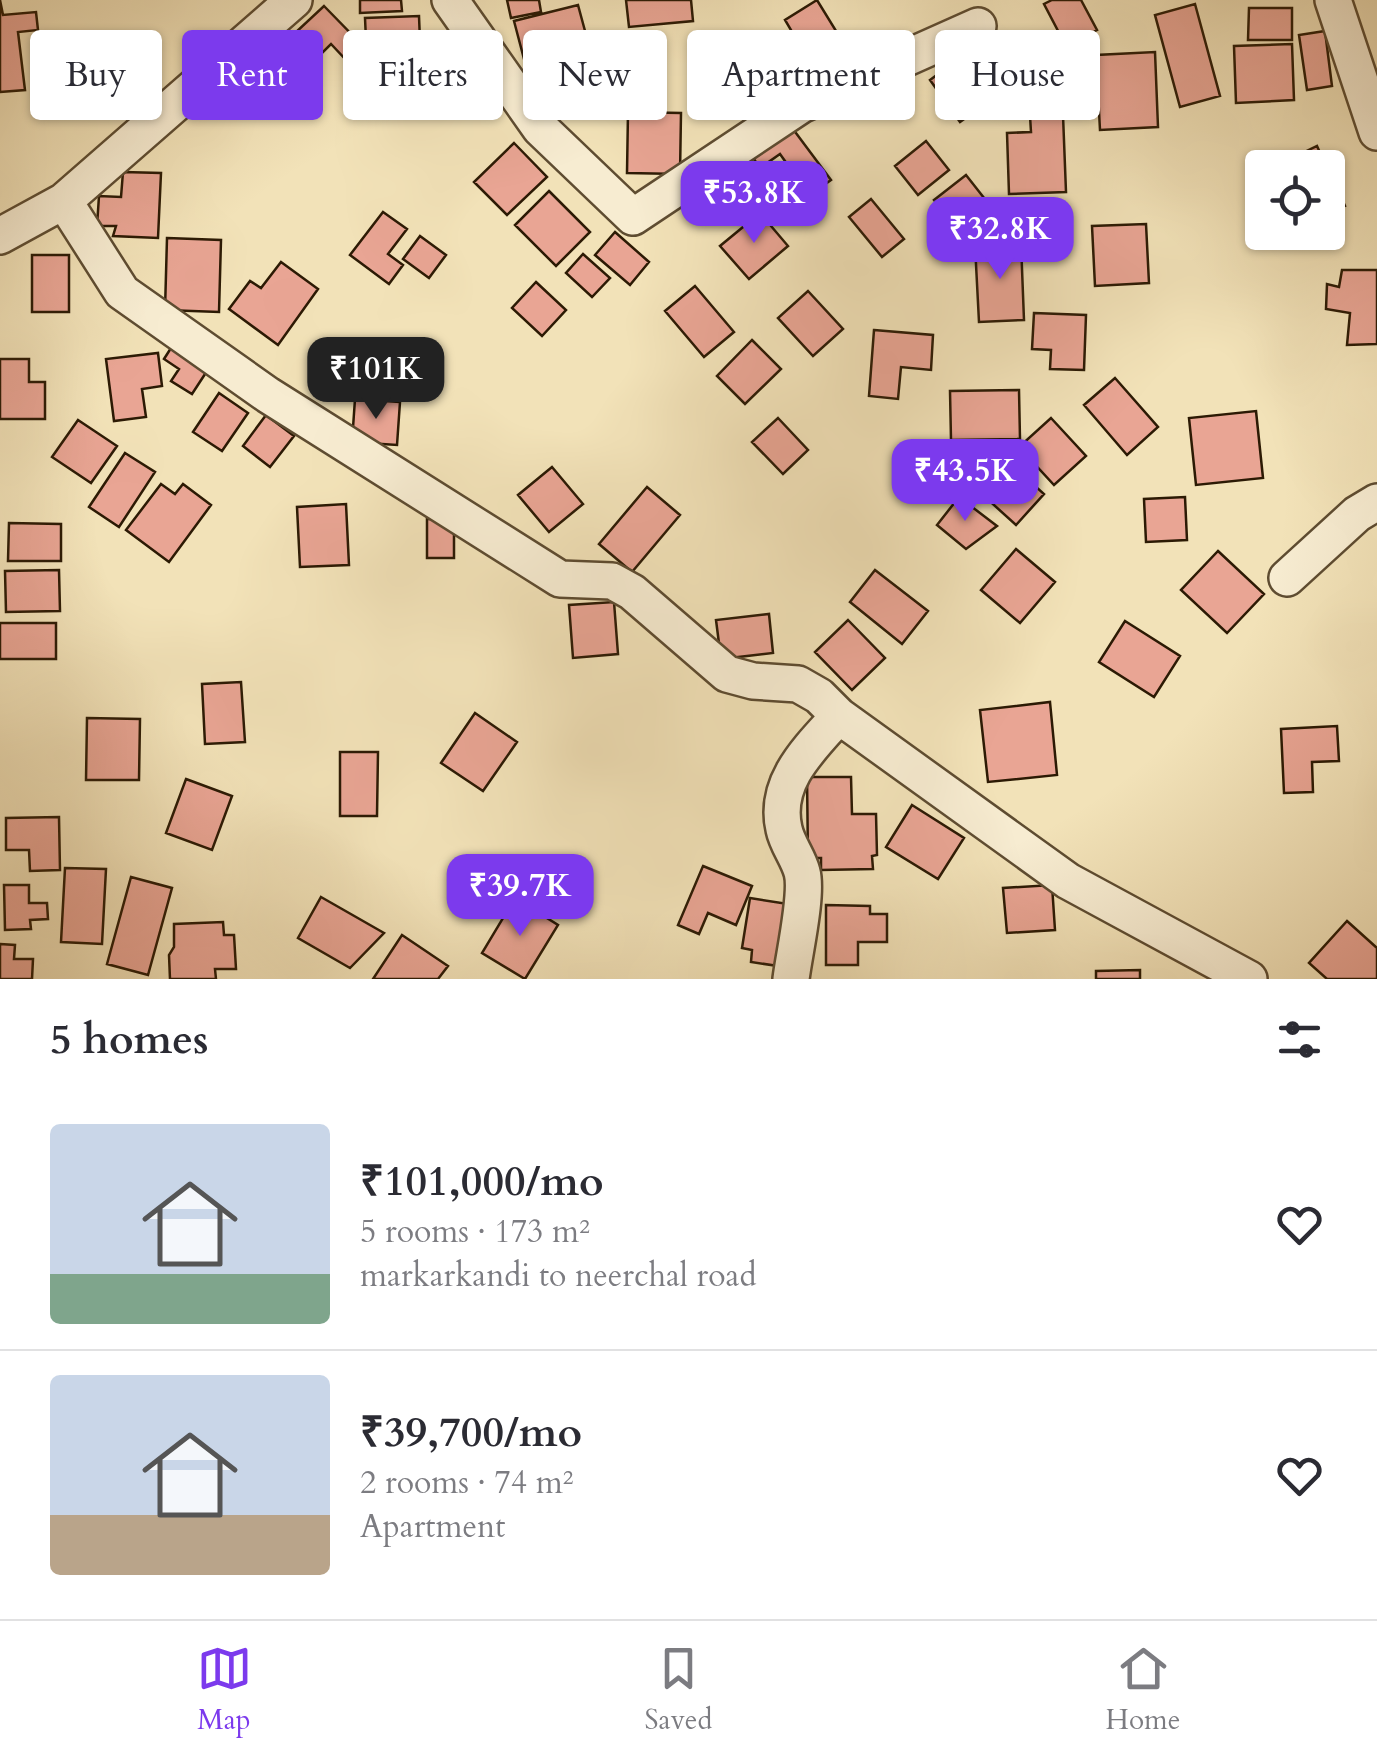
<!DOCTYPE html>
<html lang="en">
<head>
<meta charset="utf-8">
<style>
	:root { --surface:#fff; --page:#f7f7f7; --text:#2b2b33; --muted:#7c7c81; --line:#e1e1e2; --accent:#7c3aed }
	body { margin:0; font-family:Cardo,serif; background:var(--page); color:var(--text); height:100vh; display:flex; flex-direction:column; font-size:38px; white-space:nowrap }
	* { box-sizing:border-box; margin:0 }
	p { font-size:32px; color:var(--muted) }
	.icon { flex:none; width:55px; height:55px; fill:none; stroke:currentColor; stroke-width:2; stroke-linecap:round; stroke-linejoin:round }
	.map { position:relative; height:979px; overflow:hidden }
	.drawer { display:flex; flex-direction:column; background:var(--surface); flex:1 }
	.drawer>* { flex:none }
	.guide { position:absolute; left:30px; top:30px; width:1318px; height:90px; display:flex; gap:20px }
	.fabs { position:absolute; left:1245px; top:150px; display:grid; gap:20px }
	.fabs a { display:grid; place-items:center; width:100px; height:100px; border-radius:10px; background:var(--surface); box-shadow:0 2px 8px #0004; font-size:50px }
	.price { position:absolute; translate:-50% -85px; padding:0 22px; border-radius:20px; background:var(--accent); color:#fff; font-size:32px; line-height:65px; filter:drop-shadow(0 2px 5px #0008) }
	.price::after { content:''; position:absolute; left:50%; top:60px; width:30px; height:22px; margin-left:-15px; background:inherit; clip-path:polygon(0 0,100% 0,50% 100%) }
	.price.active { background:#222; color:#fff }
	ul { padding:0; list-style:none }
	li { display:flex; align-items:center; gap:30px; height:250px; padding:0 50px }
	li+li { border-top:2px solid var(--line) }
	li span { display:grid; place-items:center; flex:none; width:280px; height:200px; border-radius:10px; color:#555 }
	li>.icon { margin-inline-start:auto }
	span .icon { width:120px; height:120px; fill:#fffc; stroke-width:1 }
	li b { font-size:42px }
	h2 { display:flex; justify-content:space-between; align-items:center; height:120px; padding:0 50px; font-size:42px }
	.chip { padding:0 35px; border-radius:10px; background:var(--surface); box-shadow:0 2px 8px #0004; font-size:35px; line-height:90px }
	.chip.active { background:var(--accent); color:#fff }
	.menu { display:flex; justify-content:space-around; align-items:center; height:140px; border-top:2px solid var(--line); background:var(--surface); font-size:28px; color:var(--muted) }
	.menu a { display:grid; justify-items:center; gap:5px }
	.menu .active { color:var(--accent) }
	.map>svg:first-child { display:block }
	.building { fill:#e9a594; stroke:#2c1a04; stroke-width:2.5 }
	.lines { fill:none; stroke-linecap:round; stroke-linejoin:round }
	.street-casing { stroke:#5e4c31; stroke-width:40 }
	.street { stroke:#f7ecd1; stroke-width:35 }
</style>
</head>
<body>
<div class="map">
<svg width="1377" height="979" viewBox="0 0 1377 979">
	<rect width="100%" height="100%" fill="#f2e2b8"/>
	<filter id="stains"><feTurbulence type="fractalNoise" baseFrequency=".002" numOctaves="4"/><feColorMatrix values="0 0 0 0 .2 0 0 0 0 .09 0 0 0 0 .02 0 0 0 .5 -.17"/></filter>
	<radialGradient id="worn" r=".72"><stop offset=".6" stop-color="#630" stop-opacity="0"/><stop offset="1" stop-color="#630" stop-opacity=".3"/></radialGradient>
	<path class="building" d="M 0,0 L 3,15 L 36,12 L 38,30 L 18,32 L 25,90 L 0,92 Z
		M 360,0 L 401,0 L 402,11 L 360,13 Z
		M 507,0 L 539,0 L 541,12 L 511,18 Z
		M 626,0 L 691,0 L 693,21 L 629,27 Z
		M 817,0 L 841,39 L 808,59 L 785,20 Z
		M 1052,0 L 1081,0 L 1097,30 L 1066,46 L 1044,4 Z
		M 1195,4 L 1220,96 L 1180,107 L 1155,15 Z
		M 578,5 L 588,42 L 524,59 L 514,21 Z
		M 324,6 L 362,45 L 347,61 L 331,44 L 318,57 L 295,33 Z
		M 1249,8 L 1292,8 L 1292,40 L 1248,40 Z
		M 419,16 L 421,66 L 393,67 L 392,39 L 366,40 L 365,18 Z
		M 1325,31 L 1332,86 L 1307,90 L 1299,35 Z
		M 984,35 L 1030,35 L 1030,70 L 984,71 Z
		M 765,40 L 802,83 L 750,126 L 713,84 Z
		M 292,43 L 293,73 L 309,72 L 310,113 L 273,114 L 271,108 L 261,109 L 261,92 L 254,92 L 253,44 Z
		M 1292,44 L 1294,100 L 1236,103 L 1234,46 Z
		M 1155,52 L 1158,127 L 1100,130 L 1096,55 Z
		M 600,56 L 610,91 L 555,107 L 545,72 Z
		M 961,57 L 992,99 L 960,122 L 930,80 Z
		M 465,73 L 472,113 L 447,117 L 440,77 Z
		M 628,112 L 681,113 L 680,174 L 627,173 Z
		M 1063,115 L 1066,192 L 1009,194 L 1007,133 L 1031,132 L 1030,116 Z
		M 787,121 L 831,180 L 791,209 L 778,191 L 797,178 L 780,154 L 760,168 L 747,149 Z
		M 926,141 L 949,170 L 918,195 L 895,166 Z
		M 514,143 L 547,177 L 507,215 L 474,182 Z
		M 1317,146 L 1327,168 L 1274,168 L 1274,167 Z
		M 1328,169 L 1345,206 L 1328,214 Z
		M 123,172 L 161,173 L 158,238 L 113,236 L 116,226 L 97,226 L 99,196 L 121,197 Z
		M 966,175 L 988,203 L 955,227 L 934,200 Z
		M 713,183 L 732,211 L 717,221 L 709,209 L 692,220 L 681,204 Z
		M 549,191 L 590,232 L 556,266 L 515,225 Z
		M 871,199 L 904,239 L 882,257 L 849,217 Z
		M 383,212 L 407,229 L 388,254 L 403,265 L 389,284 L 350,255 Z
		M 760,213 L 788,246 L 749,279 L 720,246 Z
		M 1146,224 L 1149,283 L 1095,286 L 1092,226 Z
		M 615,232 L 649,262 L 630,285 L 595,255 Z
		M 420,236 L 446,255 L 429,278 L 403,259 Z
		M 167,238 L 221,240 L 219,312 L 165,310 Z
		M 1021,243 L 1024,320 L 979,322 L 975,245 Z
		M 583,254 L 610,278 L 592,297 L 566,273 Z
		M 32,255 L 69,255 L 69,312 L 32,312 Z
		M 281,262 L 318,289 L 278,345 L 229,309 L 250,281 L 261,288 Z
		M 1342,270 L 1377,270 L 1377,344 L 1347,345 L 1350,313 L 1326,309 L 1327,284 L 1339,287 Z
		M 536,282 L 566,310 L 542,336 L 512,308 Z
		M 695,286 L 734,332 L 704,357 L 665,311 Z
		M 808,291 L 843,329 L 813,356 L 778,318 Z
		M 1034,313 L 1086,315 L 1084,370 L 1050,369 L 1051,350 L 1032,349 Z
		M 874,330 L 933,335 L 931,370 L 901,367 L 898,399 L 869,396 Z
		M 400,339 L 402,392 L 351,393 L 349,340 Z
		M 752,340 L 781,369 L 745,404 L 717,376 Z
		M 171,348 L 207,371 L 192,394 L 171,381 L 179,369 L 164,359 Z
		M 158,353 L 162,386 L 142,389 L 146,417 L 114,421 L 106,359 Z
		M 0,359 L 29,359 L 29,382 L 45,382 L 45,419 L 0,419 Z
		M 1115,378 L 1158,427 L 1127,455 L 1084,405 Z
		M 1019,390 L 1020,439 L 951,440 L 950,391 Z
		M 219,393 L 248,413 L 222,451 L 193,432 Z
		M 355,399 L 400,402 L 397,445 L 352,442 Z
		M 1256,411 L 1263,478 L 1196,485 L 1189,418 Z
		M 266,415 L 294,436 L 270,467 L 243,446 Z
		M 778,418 L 808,450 L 783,474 L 752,442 Z
		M 1051,418 L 1086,456 L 1054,485 L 1019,447 Z
		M 78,420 L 117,446 L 91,483 L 52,457 Z
		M 125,453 L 155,472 L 119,527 L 89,507 Z
		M 1001,455 L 1044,494 L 1016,525 L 973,486 Z
		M 552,467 L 583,504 L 549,532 L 518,495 Z
		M 161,484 L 175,494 L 183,484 L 211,505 L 169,562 L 126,530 Z
		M 647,487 L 680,515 L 632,572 L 599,544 Z
		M 959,497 L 997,526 L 966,549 L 937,525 Z
		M 1185,497 L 1187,540 L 1146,542 L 1144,499 Z
		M 346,504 L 349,565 L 300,567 L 297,507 Z
		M 427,519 L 454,519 L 454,558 L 427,558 Z
		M 9,523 L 61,524 L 61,561 L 8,561 Z
		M 1016,549 L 1055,582 L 1020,623 L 981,590 Z
		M 1218,551 L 1264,594 L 1227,633 L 1181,590 Z
		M 59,570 L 60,611 L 6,612 L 5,571 Z
		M 875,570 L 928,611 L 902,644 L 850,602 Z
		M 614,602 L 618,654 L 573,658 L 569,605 Z
		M 769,614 L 773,653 L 721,659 L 716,620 Z
		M 848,620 L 885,658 L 852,690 L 815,652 Z
		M 1125,621 L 1180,656 L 1154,697 L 1099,662 Z
		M 0,623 L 56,623 L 56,659 L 0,659 Z
		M 241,682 L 245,742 L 205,744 L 202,684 Z
		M 1050,702 L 1057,775 L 988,782 L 980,710 Z
		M 475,713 L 517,742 L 483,791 L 441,763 Z
		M 87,718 L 140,719 L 139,780 L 86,780 Z
		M 1337,726 L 1339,761 L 1312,762 L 1313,792 L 1284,793 L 1281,729 Z
		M 340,752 L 378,752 L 377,816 L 340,816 Z
		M 807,777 L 851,777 L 852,814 L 876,814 L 877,855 L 872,856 L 873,869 L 821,870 L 821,858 L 808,858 Z
		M 186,779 L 232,796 L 212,850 L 166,833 Z
		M 912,805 L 964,838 L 938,879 L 886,847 Z
		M 59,817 L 60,870 L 30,871 L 29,850 L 6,850 L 6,818 Z
		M 703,866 L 752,886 L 736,925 L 708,913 L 699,934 L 678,925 Z
		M 65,868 L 106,869 L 102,944 L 61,942 Z
		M 131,877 L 172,888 L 148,975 L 107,964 Z
		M 4,885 L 29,885 L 29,903 L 47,903 L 48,919 L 30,920 L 31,929 L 5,930 Z
		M 1052,885 L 1055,930 L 1007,933 L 1003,888 Z
		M 321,897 L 384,933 L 350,968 L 298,938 Z
		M 515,898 L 558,925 L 525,979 L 482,953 Z
		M 750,898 L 788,904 L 778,966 L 751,962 L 752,950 L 742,948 Z
		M 826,905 L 870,906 L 870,914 L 887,914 L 887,942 L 858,942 L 858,965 L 826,965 Z
		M 1347,921 L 1377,948 L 1377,979 L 1327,979 L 1309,963 Z
		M 223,922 L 224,935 L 234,935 L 236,969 L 215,969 L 216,979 L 170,979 L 169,955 L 174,947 L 174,924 Z
		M 402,935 L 448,966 L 438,979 L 373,979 Z
		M 0,944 L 15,945 L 14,959 L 33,959 L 32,979 L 0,979 Z
		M 1140,970 L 1140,979 L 1096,979 L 1096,971 Z"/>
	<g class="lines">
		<defs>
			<path id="street" d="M 450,0 L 540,128 L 633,217 L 801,105 L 978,26
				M 1333,0 L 1377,132
				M 64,201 L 122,292 L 268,395 L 560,579 L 612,581 L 632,592 L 727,674 L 753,681 L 798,684 L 819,696 L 839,716 L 1068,881 L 1249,979
				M 0,236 L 64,201 L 294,0
				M 1287,578 L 1357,514 L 1377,502
				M 791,979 C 794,954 808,894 802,872 C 798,857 787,844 784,829 C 773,782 810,748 839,716"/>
		</defs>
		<use href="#street" class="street-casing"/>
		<use href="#street" class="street"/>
	</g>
	<rect width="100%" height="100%" filter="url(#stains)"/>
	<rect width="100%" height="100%" fill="url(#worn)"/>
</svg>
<div class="fabs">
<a><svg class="icon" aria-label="locate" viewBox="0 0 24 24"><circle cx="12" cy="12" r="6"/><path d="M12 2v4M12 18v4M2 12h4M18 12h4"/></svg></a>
</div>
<b class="price" style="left:754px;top:246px">₹53.8K</b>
<b class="price" style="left:1000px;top:282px">₹32.8K</b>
<b class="price active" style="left:376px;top:422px">₹101K</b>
<b class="price" style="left:965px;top:524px">₹43.5K</b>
<b class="price" style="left:520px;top:939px">₹39.7K</b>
<div class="guide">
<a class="chip">Buy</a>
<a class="chip active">Rent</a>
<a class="chip">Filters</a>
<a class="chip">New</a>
<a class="chip">Apartment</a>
<a class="chip">House</a>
</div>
</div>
<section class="drawer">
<h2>5 homes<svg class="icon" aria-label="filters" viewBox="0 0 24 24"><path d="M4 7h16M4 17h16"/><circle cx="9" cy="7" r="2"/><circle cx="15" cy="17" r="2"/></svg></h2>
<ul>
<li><span style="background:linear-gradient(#c9d6e8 75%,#7fa58c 0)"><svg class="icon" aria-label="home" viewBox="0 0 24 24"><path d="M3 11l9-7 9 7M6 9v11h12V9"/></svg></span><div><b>₹101,000/mo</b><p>5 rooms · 173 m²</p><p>markarkandi to neerchal road</p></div><svg class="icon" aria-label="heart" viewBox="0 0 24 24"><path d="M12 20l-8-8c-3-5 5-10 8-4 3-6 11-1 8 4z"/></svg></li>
<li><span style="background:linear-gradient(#c9d6e8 70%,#b9a48a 0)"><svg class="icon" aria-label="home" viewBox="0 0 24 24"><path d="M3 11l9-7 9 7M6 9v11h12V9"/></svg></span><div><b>₹39,700/mo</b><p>2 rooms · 74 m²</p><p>Apartment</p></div><svg class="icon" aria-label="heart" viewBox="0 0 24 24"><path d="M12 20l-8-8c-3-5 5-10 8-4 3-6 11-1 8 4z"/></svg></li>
</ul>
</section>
<nav class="menu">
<a class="active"><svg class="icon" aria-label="map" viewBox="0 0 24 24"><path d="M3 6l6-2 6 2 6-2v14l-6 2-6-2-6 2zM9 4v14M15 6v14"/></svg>Map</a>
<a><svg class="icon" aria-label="saved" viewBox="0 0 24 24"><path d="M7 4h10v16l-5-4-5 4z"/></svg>Saved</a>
<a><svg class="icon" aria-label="home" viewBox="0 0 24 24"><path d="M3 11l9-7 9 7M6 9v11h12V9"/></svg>Home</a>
</nav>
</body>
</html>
